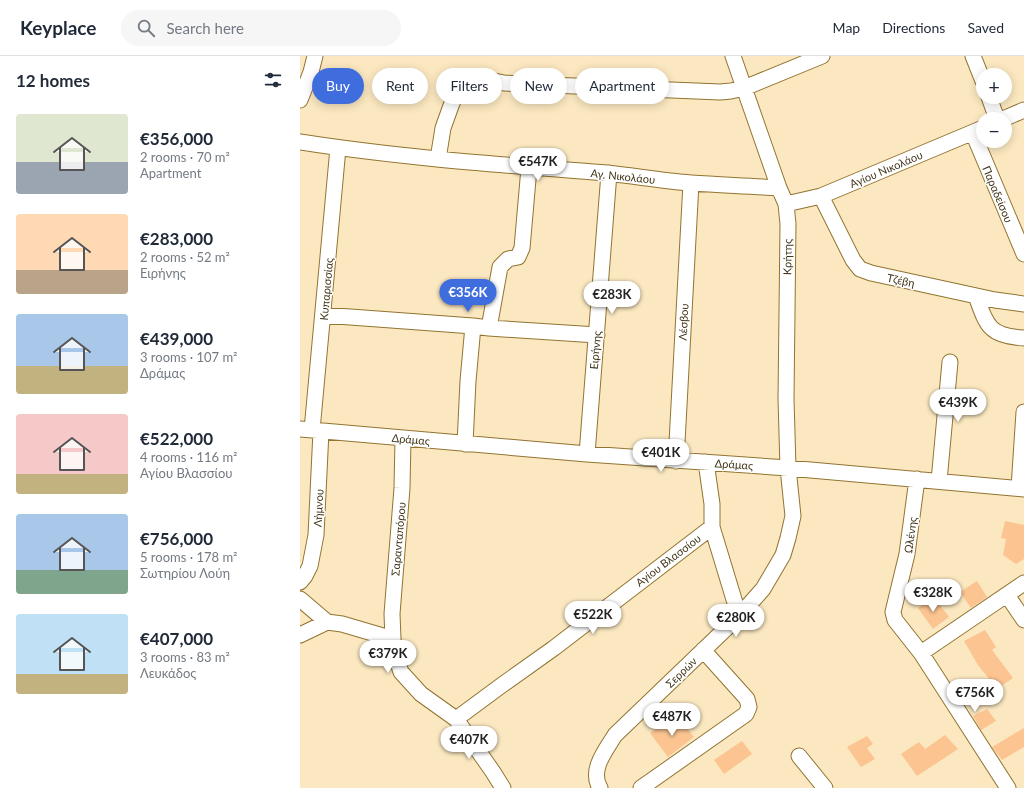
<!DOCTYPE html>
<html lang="en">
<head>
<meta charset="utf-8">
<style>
	:root { --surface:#fff; --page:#f6f6f7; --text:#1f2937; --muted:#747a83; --line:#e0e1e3; --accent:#406dde }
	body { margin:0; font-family:Lato,sans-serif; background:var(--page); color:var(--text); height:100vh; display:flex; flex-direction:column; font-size:15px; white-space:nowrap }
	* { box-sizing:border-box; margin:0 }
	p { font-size:13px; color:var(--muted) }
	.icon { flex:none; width:22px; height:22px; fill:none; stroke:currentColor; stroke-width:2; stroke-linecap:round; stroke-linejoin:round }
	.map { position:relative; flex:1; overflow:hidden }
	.panel { display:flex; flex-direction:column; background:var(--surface); width:300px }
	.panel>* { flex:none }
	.banner { position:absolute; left:12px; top:12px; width:380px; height:36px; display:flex; gap:8px }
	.buttons { position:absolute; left:676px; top:12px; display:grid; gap:8px }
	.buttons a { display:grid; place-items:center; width:36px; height:36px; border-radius:50%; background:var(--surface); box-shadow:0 2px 10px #0003; font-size:20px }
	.price { position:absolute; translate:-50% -34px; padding:0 9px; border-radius:14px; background:#fff; color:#222; font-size:13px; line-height:26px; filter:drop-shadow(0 1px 2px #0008) }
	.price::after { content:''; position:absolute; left:50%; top:24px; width:12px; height:9px; margin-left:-6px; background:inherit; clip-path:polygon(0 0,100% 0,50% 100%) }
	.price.active { background:var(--accent); color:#fff }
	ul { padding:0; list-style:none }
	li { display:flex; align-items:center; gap:12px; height:100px; padding:0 16px }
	li span { display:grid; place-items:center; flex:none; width:112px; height:80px; border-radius:4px; color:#555 }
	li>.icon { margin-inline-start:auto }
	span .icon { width:48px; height:48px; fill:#fffc; stroke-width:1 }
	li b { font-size:17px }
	h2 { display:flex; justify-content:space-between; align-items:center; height:48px; padding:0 16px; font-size:17px }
	.chip { padding:0 14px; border-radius:18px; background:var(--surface); box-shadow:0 2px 10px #0003; font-size:14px; line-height:36px }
	.chip.active { background:var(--accent); color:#fff }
	header { display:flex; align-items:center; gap:24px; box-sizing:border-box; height:56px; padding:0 20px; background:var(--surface); border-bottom:1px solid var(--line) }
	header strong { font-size:19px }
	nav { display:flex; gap:22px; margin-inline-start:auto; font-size:14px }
	.search { width:280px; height:36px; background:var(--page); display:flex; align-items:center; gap:10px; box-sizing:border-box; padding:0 14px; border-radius:22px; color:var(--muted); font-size:15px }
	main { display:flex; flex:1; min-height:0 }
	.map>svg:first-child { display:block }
	.building { fill:#fbc490 }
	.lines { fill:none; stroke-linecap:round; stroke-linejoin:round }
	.minor-casing { stroke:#927430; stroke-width:17 }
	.minor { stroke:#fff; stroke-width:15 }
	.labels { text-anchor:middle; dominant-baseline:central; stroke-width:3; stroke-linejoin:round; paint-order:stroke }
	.street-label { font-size:11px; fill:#413418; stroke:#fff }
</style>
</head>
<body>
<header>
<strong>Keyplace</strong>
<div class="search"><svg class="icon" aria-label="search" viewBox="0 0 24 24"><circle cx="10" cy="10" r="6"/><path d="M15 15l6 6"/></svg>Search here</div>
<nav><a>Map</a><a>Directions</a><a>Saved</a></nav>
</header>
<main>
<section class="panel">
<h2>12 homes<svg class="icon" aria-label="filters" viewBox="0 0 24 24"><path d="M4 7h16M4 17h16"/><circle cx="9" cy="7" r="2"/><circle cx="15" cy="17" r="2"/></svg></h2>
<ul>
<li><span style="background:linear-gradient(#dfe7d0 60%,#9aa5b1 0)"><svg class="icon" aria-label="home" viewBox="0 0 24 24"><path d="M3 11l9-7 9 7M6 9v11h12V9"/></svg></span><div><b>€356,000</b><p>2 rooms · 70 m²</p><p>Apartment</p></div></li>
<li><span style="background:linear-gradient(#ffd9b3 70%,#b9a48a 0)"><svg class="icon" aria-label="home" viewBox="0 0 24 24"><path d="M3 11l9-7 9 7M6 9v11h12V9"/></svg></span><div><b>€283,000</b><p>2 rooms · 52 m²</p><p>Ειρήνης</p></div></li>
<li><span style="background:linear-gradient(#a9c7e8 65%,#c2b280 0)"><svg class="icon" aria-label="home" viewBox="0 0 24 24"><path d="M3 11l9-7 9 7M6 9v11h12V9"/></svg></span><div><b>€439,000</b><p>3 rooms · 107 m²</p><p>Δράμας</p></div></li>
<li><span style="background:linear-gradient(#f6c9c9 75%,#c2b280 0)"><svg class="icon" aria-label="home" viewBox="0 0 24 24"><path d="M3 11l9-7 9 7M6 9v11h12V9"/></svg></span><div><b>€522,000</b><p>4 rooms · 116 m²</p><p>Αγίου Βλασσίου</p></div></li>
<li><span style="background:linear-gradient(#a9c7e8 70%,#7fa58c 0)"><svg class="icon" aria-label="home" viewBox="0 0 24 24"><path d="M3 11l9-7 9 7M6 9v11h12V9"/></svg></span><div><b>€756,000</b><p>5 rooms · 178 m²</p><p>Σωτηρίου Λούη</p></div></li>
<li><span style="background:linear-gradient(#bfe0f5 75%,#c2b280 0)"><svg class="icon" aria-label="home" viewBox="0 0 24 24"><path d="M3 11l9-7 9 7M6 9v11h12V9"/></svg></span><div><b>€407,000</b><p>3 rooms · 83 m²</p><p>Λευκάδος</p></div></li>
</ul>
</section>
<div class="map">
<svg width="724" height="732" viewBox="0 0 724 732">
	<rect width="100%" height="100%" fill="#fbe8c0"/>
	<path class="building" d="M 705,465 L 724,469 L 724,503 L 716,508 L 703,499 L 706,483 L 701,482 Z
		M 677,525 L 687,541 L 671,552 L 660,536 Z
		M 634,541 L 649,561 L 633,573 L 618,552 Z
		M 685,574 L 696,591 L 692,594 L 713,622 L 697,633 L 678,609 L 664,585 Z
		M 687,653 L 696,665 L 681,674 L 673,660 Z
		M 378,661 L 394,681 L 368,701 L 350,677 L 359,670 L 362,673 Z
		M 724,672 L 724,691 L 702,704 L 692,691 Z
		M 645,679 L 658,693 L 617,720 L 601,698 L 619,686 L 625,693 Z
		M 567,680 L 573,688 L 567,692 L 575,703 L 561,711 L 547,691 Z
		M 442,685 L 452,698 L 424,718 L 414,704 Z"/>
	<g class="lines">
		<defs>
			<path id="minor" d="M 673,0 L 683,25
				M 689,41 L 697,63
				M 0,44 L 11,16 L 15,0
				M 703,63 L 724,54
				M 673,77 L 724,198
				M 0,86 C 102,102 205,109 307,117 C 335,120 363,125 391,127 C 421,129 450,130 479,132
				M 138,103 L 143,72 L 152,47 L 164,24 L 175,21 L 204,27 L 420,36 L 431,35 L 444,32 L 522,0
				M 521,140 L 553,204 L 560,213 L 571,217 L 695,244 L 724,248
				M 486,148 L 521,140 L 683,72
				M 676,240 C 687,270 689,280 724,282
				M 23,259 L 173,270 L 168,325 L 165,388
				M 173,270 L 189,272 L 200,211 L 208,203 L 218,201 L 222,192 L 229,112
				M 189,272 L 297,279
				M 0,373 L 287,398 L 488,412 L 724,433
				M 12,374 L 38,92
				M 287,398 L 309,117
				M 376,405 L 391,127
				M 406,406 L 412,448 L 412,471 L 439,560
				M 617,423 L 607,498 L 593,556 L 595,564 L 621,597 L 708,732
				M 639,425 L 650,306
				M 719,432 L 724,356
				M 0,526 L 5,520 L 10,510 L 16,479 L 21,375
				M 707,539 L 724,564
				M 0,543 L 27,566
				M 0,579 L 27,566 L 42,568 L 93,583 L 96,601 L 101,616 L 121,638 L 156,663 L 193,716 L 203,732
				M 93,583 L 92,558 L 102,432 L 103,383
				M 621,597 L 724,527
				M 156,663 L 202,629 L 254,592 L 412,471
				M 499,700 L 525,732
				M 300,732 C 289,714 306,694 315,679 L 439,560 L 463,533 L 483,499 L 488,482 L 493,460 L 488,412 L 486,343 L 488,168 L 486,148 L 479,132 L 433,0
				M 341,732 L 446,658 L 449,651 L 447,643 L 403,594"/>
		</defs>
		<use href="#minor" class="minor-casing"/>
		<use href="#minor" class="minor"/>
	</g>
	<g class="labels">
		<g class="street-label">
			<text transform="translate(586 113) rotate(-23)">Αγίου Νικολάου</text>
			<text transform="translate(323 120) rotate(6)">Αγ. Νικολάου</text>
			<text transform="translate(698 138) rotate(67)">Παραδείσου</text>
			<text transform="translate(487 201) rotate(-89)">Κρήτης</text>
			<text transform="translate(601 224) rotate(12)">Τζέβη</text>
			<text transform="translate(26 233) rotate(-85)">Κυπαρισσίας</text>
			<text transform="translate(383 266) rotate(-87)">Λέσβου</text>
			<text transform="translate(295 294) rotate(-85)">Ειρήνης</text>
			<text transform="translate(111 383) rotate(5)">Δράμας</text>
			<text transform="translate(434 408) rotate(4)">Δράμας</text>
			<text transform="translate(18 452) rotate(-87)">Λήμνου</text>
			<text transform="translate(610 479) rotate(-82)">Ωλένης</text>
			<text transform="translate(98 483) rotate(-85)">Σαρανταπόρου</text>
			<text transform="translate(368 504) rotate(-37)">Αγίου Βλασσίου</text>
			<text transform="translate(381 616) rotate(-44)">Σερρών</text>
		</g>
	</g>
</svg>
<div class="buttons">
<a>+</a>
<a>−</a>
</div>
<b class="price" style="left:238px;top:126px">€547K</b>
<b class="price active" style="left:168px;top:257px">€356K</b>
<b class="price" style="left:312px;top:259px">€283K</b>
<b class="price" style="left:658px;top:367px">€439K</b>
<b class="price" style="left:361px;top:417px">€401K</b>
<b class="price" style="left:633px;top:557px">€328K</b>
<b class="price" style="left:293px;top:579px">€522K</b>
<b class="price" style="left:436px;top:582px">€280K</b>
<b class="price" style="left:88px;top:618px">€379K</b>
<b class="price" style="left:675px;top:657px">€756K</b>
<b class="price" style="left:372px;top:681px">€487K</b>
<b class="price" style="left:169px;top:704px">€407K</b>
<div class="banner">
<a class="chip active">Buy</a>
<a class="chip">Rent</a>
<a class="chip">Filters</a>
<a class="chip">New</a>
<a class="chip">Apartment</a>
</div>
</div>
</main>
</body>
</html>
